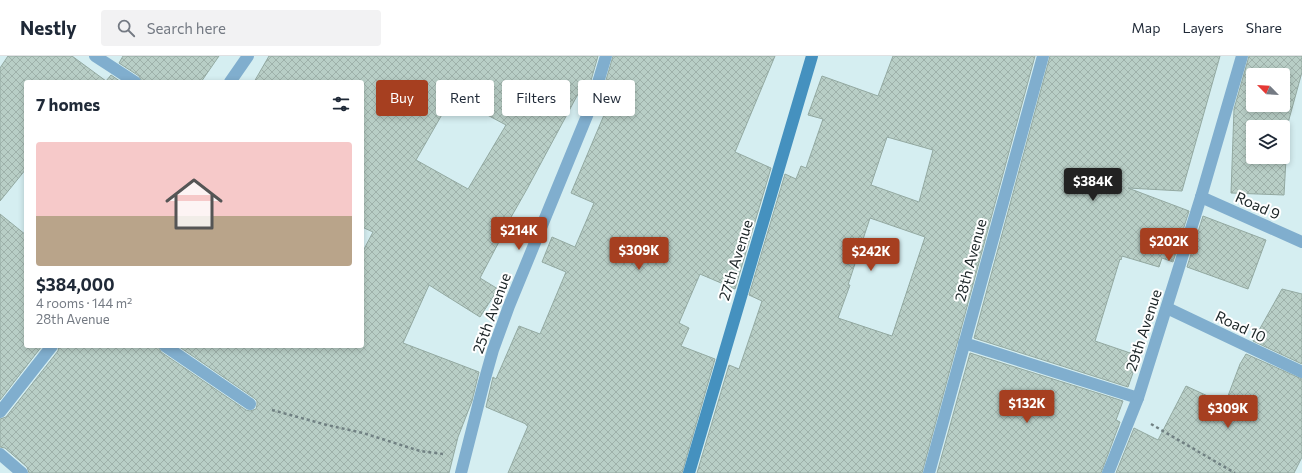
<!DOCTYPE html>
<html lang="en">
<head>
<meta charset="utf-8">
<style>
	:root { --surface:#fff; --page:#f2f2f3; --text:#1f2937; --muted:#747a83; --line:#e0e1e3; --accent:#a63f20 }
	body { margin:0; font-family:Commissioner,sans-serif; background:var(--page); color:var(--text); height:100vh; display:flex; flex-direction:column; font-size:15px; white-space:nowrap }
	* { box-sizing:border-box; margin:0 }
	p { font-size:13px; color:var(--muted) }
	.icon { flex:none; width:22px; height:22px; fill:none; stroke:currentColor; stroke-width:2; stroke-linecap:round; stroke-linejoin:round }
	.map { position:relative; flex:1; overflow:hidden }
	.sheet { position:absolute; left:24px; top:24px; width:340px; height:268px; display:flex; flex-direction:column; background:var(--surface); border-radius:4px; box-shadow:0 2px 6px #0003 }
	.sheet>* { flex:none }
	.top-card { position:absolute; left:376px; top:24px; width:380px; height:36px; display:flex; gap:8px }
	.needle { width:26px; rotate:294deg }
	.controls { position:absolute; left:1246px; top:12px; display:grid; gap:8px }
	.controls a { display:grid; place-items:center; width:44px; height:44px; border-radius:4px; background:var(--surface); box-shadow:0 2px 6px #0003; font-size:20px }
	.price { position:absolute; translate:-50% -34px; padding:0 9px; border-radius:4px; background:var(--accent); color:#fff; font-size:13px; line-height:26px; filter:drop-shadow(0 1px 2px #0008) }
	.price::after { content:''; position:absolute; left:50%; top:24px; width:12px; height:9px; margin-left:-6px; background:inherit; clip-path:polygon(0 0,100% 0,50% 100%) }
	.price.selected { background:#222; color:#fff }
	ul { padding:0; list-style:none }
	li { display:grid; align-content:center; gap:8px; height:212px; padding:0 12px }
	li+li { border-top:1px solid var(--line) }
	li span { display:grid; place-items:center; height:124px; border-radius:4px; color:#555 }
	li>.icon { margin-inline-start:auto }
	span .icon { width:72px; height:72px; fill:#fffc; stroke-width:1 }
	li b { font-size:17px }
	h2 { display:flex; justify-content:space-between; align-items:center; height:48px; padding:0 12px; font-size:17px }
	.pill { padding:0 14px; border-radius:4px; background:var(--surface); box-shadow:0 2px 6px #0003; font-size:14px; line-height:36px }
	.pill.selected { background:var(--accent); color:#fff }
	header { display:flex; align-items:center; gap:24px; box-sizing:border-box; height:56px; padding:0 20px; background:var(--surface); border-bottom:1px solid var(--line) }
	header strong { font-size:19px }
	nav { display:flex; gap:22px; margin-inline-start:auto; font-size:14px }
	.search { width:280px; height:36px; background:var(--page); display:flex; align-items:center; gap:10px; box-sizing:border-box; padding:0 14px; border-radius:4px; color:var(--muted); font-size:15px }
	.map>svg:first-child { display:block }
	.building { fill:url(#building-cross-hatch); stroke:#93a9a1; fill-rule:evenodd }
	.lines { fill:none; stroke-linecap:round; stroke-linejoin:round }
	.path { stroke:#708082; stroke-width:2.5; stroke-dasharray:3 3; stroke-linecap:butt }
	.lane { stroke:#80aece; stroke-width:12 }
	.street { stroke:#80aece; stroke-width:12 }
	.secondary { stroke:#4591bf; stroke-width:12 }
	.labels { text-anchor:middle; dominant-baseline:central; stroke-width:4; stroke-linejoin:round; paint-order:stroke }
	.street-label { font-size:15px; fill:#1b2426; stroke:#fff }
</style>
</head>
<body>
<header>
<strong>Nestly</strong>
<div class="search"><svg class="icon" aria-label="search" viewBox="0 0 24 24"><circle cx="10" cy="10" r="6"/><path d="M15 15l6 6"/></svg>Search here</div>
<nav><a>Map</a><a>Layers</a><a>Share</a></nav>
</header>
<div class="map">
<svg width="1302" height="417" viewBox="0 0 1302 417">
	<defs>
		<pattern id="building-cross-hatch" width="8" height="8" patternUnits="userSpaceOnUse"><rect width="8" height="8" fill="#b8cec6"/><path d="M0 0l8 8M0 8l8-8" fill="none" stroke="#9eb1aa"/></pattern>
	</defs>
	<rect width="100%" height="100%" fill="#d5eef1"/>
	<path class="building" d="M 8,0 L 72,0 L 106,25 L 111,19 L 121,26 L 26,26 L 26,113 L 0,145 L 0,12 Z
		M 123,0 L 219,0 L 201,26 L 142,26 L 139,20 L 119,7 Z
		M 269,0 L 598,0 L 586,42 L 578,38 L 527,133 L 510,163 L 511,163 L 480,222 L 498,233 L 480,261 L 429,229 L 403,287 L 479,316 L 472,345 L 458,381 L 449,417 L 29,417 L 27,411 L 5,392 L 0,391 L 0,363 L 6,361 L 58,295 L 59,290 L 158,290 L 161,296 L 246,354 L 250,355 L 256,353 L 257,349 L 257,345 L 254,342 L 178,290 L 362,290 L 362,197 L 373,176 L 362,171 L 362,26 L 254,26 ZM 450,39 L 506,69 L 468,133 L 416,104 L 444,55 Z
		M 613,0 L 775,0 L 735,96 L 771,112 L 735,233 L 700,218 L 679,267 L 689,272 L 681,290 L 715,303 L 682,417 L 508,417 L 528,370 L 526,369 L 526,368 L 486,351 L 493,321 L 496,323 L 519,270 L 540,278 L 566,216 L 542,206 L 552,181 L 575,191 L 594,147 L 571,137 L 607,52 L 599,48 Z
		M 893,0 L 1035,0 L 922,417 L 697,417 L 729,309 L 739,313 L 762,245 L 749,239 L 785,118 L 796,123 L 801,110 L 806,112 L 823,63 L 808,59 L 822,20 L 878,40 ZM 887,81 L 933,94 L 919,146 L 871,129 ZM 870,162 L 925,181 L 892,280 L 838,262 L 850,229 L 848,229 Z
		M 1050,0 L 1220,0 L 1182,135 L 1128,132 L 1189,155 L 1173,206 L 1162,202 L 1159,211 L 1122,200 L 1121,204 L 1120,203 L 1095,285 L 1139,300 L 1128,331 L 974,282 Z
		M 1249,0 L 1302,0 L 1302,16 L 1288,67 L 1284,139 L 1231,137 L 1234,53 ZM 1253,19 L 1283,19 L 1283,49 L 1253,49 ZM 1253,71 L 1283,71 L 1283,101 L 1253,101 Z
		M 0,158 L 26,179 L 26,290 L 42,290 L 0,344 Z
		M 1203,160 L 1266,184 L 1248,233 L 1187,211 Z
		M 1282,233 L 1302,238 L 1302,308 L 1253,285 Z
		M 970,297 L 1123,345 L 1116,364 L 1120,366 L 1101,417 L 937,417 Z
		M 1246,298 L 1302,323 L 1302,401 L 1294,417 L 1116,417 L 1134,372 L 1158,384 L 1186,330 L 1225,348 L 1240,308 Z"/>
	<g class="lines">
		<path class="path" d="M 272,354 L 327,369 L 363,377 L 420,395 L 443,398
			M 1151,368 L 1235,417"/>
		<path class="lane" d="M 1201,141 L 1302,186
			M 1167,252 L 1302,316
			M 964,287 L 1138,342
			M 165,290 L 250,348"/>
		<path class="street" d="M 95,0 L 135,26
			M 230,26 L 248,0
			M 0,356 L 52,290
			M 0,398 L 22,417
			M 461,417 L 484,326 L 493,294 L 509,250 L 591,50 L 606,0
			M 929,417 L 1043,0
			M 1108,417 L 1138,342 L 1201,141 L 1242,0"/>
		<path class="secondary" d="M 689,417 L 812,0"/>
	</g>
	<g class="labels">
		<g class="street-label">
			<text transform="translate(1258 149) rotate(24)">Road 9</text>
			<text transform="translate(735 204) rotate(-73)">27th Avenue</text>
			<text transform="translate(970 204) rotate(-75)">28th Avenue</text>
			<text transform="translate(491 257) rotate(-70)">25th Avenue</text>
			<text transform="translate(1241 270) rotate(25)">Road 10</text>
			<text transform="translate(1143 274) rotate(-72)">29th Avenue</text>
		</g>
	</g>
</svg>
<div class="controls">
<a><svg class="needle" viewBox="-14 -14 28 28"><path d="M0-13l5 13h-10z" fill="#e53935"/><path d="M0 13l5-13h-10z" fill="#747a83"/></svg></a>
<a><svg class="icon" aria-label="layers" viewBox="0 0 24 24"><path d="M12 4l9 5-9 5-9-5zM3 14l9 5 9-5"/></svg></a>
</div>
<b class="price selected" style="left:1093px;top:146px">$384K</b>
<b class="price" style="left:519px;top:195px">$214K</b>
<b class="price" style="left:1169px;top:206px">$202K</b>
<b class="price" style="left:639px;top:215px">$309K</b>
<b class="price" style="left:871px;top:216px">$242K</b>
<b class="price" style="left:1027px;top:368px">$132K</b>
<b class="price" style="left:1228px;top:373px">$309K</b>
<div class="top-card">
<a class="pill selected">Buy</a>
<a class="pill">Rent</a>
<a class="pill">Filters</a>
<a class="pill">New</a>
</div>
<section class="sheet">
<h2>7 homes<svg class="icon" aria-label="filters" viewBox="0 0 24 24"><path d="M4 7h16M4 17h16"/><circle cx="9" cy="7" r="2"/><circle cx="15" cy="17" r="2"/></svg></h2>
<ul>
<li><span style="background:linear-gradient(#f6c9c9 60%,#b9a48a 0)"><svg class="icon" aria-label="home" viewBox="0 0 24 24"><path d="M3 11l9-7 9 7M6 9v11h12V9"/></svg></span><div><b>$384,000</b><p>4 rooms · 144 m²</p><p>28th Avenue</p></div></li>
</ul>
</section>
</div>
</body>
</html>
